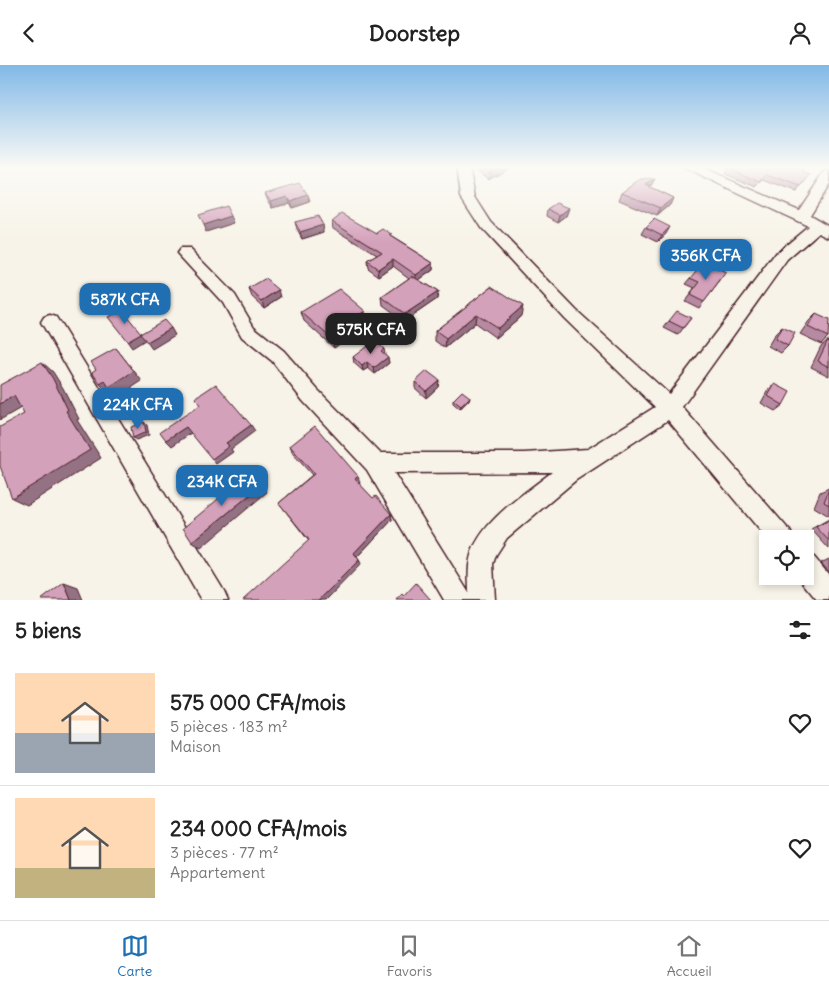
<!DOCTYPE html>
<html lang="fr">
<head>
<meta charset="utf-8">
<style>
	:root { --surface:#fff; --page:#f6f6f6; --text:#222; --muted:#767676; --line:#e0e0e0; --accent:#1f6fb2 }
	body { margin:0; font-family:Delius,sans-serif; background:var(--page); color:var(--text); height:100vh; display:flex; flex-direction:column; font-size:19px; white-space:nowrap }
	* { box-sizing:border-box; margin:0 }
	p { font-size:16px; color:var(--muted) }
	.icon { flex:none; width:28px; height:28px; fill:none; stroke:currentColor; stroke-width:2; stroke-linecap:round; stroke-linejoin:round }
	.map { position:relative; height:535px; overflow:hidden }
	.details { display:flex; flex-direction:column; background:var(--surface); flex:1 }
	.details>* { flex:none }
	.tools { position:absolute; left:759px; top:465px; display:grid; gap:10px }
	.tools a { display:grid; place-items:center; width:55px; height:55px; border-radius:0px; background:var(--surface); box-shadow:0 2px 8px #0003; font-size:25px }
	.price { position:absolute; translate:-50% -42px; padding:0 11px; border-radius:10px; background:var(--accent); color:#fff; font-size:16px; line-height:32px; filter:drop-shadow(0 1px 2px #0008) }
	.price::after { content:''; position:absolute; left:50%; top:30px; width:15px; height:11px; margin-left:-8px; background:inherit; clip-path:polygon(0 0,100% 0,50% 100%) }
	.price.selected { background:#222; color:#fff }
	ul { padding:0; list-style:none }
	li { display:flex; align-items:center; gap:15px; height:125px; padding:0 15px }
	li+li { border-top:1px solid var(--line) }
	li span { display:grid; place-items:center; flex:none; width:140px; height:100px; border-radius:0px; color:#555 }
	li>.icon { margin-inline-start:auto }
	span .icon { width:60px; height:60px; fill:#fffc; stroke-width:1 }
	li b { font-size:21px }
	h2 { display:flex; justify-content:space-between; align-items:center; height:60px; padding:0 15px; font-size:21px }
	header { display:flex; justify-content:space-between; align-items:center; height:65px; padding:0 15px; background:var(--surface); font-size:22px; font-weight:700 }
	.menu { display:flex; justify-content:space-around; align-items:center; height:70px; border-top:1px solid var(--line); background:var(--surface); font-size:14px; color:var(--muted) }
	.menu a { display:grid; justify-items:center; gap:2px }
	.menu .selected { color:var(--accent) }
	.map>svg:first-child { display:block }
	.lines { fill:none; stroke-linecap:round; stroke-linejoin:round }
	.minor-casing { stroke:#4a1f2b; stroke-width:3 }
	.minor { fill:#f7f3e8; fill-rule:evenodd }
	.wall { fill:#b68aa1; stroke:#4a1f2b }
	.shaded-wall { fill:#947183; stroke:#4a1f2b }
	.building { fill:#d4a1bb; stroke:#4a1f2b }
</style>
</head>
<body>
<header><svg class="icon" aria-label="back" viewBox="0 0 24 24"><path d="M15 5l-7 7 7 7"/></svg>Doorstep<svg class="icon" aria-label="person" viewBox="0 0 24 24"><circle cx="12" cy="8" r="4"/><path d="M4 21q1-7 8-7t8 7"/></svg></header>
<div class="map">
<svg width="829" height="535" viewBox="0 0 829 535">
	<rect width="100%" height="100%" fill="#f7f3e8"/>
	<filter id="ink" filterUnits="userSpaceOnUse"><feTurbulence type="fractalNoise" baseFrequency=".02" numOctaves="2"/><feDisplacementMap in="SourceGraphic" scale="10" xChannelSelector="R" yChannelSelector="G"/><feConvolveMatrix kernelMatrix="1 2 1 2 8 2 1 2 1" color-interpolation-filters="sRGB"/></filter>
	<g filter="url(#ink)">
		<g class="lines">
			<defs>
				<path id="minor" d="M 457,102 L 469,102 L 475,132 L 491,157 L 576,245 L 669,329 L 777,187 L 808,161 L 682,102 L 699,102 L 799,145 L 825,106 L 829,105 L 829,119 L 810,150 L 829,161 L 829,172 L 819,167 L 787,195 L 682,342 L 790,466 L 794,474 L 768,475 L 668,355 L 576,415 L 507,473 L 496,490 L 493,499 L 495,535 L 444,535 L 367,405 L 303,336 L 272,296 L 242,272 L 223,238 L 177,188 L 180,184 L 190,184 L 235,230 L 254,262 L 284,286 L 317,324 L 380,388 L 524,388 L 588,384 L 655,342 L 564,253 L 481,163 L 461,132 ZM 552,407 C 523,430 472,461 469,501 C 468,510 469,519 469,528 L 394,408 Z
					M 50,250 L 56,252 L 224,526 L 228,535 L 201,535 L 41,257 L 44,252 Z
					M 805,489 L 814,492 L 829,510 L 829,535 L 817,535 L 797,511 L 805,511 Z"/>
			</defs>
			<use href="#minor" class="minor-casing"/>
			<use href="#minor" class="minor"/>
		</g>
		<path class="wall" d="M 473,102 L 508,102 L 508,103 L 488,114 Z
			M 728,103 L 803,107 L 807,115 L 796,127 L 764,115 L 757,122 L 725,109 Z
			M 651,121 L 650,122 L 673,133 L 670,140 L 657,151 L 619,135 L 622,127 Z
			M 265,128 L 310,137 L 292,143 L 289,138 L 273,143 L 268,135 Z
			M 569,143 L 566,151 L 558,157 L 547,151 L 548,144 Z
			M 332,156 L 392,172 L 433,198 L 433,205 L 419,215 L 438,227 L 437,234 L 405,256 L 383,240 L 382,232 L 409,213 L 393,201 L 379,211 L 368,203 L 367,196 L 377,190 L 333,163 Z
			M 295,157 L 323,160 L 324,167 L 302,174 L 297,165 Z
			M 646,162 L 666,169 L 658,177 L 642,169 Z
			M 691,213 L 721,215 L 699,243 L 685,236 L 695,223 L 686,219 Z
			M 492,221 L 521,251 L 496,273 L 475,258 L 445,283 L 435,276 L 435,266 Z
			M 249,224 L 281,232 L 264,243 L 252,232 Z
			M 365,246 L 366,255 L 353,265 L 354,268 L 334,283 L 304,256 L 301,247 Z
			M 816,249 L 828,272 L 821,279 L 800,269 L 809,256 Z
			M 691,253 L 678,270 L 664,263 L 669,256 Z
			M 782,262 L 788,281 L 781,288 L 768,281 L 775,269 Z
			M 828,275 L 829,275 L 829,311 L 811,302 L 821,281 Z
			M 384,284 L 385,289 L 389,298 L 375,309 L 368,303 L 363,306 L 354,298 L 353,292 Z
			M 439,315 L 438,322 L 426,333 L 415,323 L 415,317 Z
			M 775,319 L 783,340 L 775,346 L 761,338 L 768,325 Z
			M 453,335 L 469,335 L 460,344 L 453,338 Z
			M 290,381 L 360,418 L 359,419 L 373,433 L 391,449 L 392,455 L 357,492 L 359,495 L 361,499 L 308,475 L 279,438 L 312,410 L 293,389 Z
			M 829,423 L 829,451 L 814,442 L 820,427 Z
			M 829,454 L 829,484 L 811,464 Z
			M 829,494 L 829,507 L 821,498 Z"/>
		<path class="shaded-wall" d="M 498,102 L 508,102 L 508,103 L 488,114 L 489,107 Z
			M 655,114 L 651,121 L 643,127 L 646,120 Z
			M 308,130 L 310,137 L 292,143 L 290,136 Z
			M 287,131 L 289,138 L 273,143 L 271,136 Z
			M 673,133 L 670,140 L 657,151 L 661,143 Z
			M 569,143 L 566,151 L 558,157 L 560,150 Z
			M 231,151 L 234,158 L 206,167 L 203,160 Z
			M 323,160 L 324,167 L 302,174 L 300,167 Z
			M 670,162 L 666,169 L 658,177 L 662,170 Z
			M 393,194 L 393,201 L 379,211 L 378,204 Z
			M 433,198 L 433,205 L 416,217 L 416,210 Z
			M 279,225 L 281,232 L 264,243 L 262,236 Z
			M 438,227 L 437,234 L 405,256 L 405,249 Z
			M 523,241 L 521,251 L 496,273 L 498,263 Z
			M 365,246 L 366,255 L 353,265 L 354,268 L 334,283 L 332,274 L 349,257 Z
			M 476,249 L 475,258 L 445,283 L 446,274 Z
			M 171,263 L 175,270 L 152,284 L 147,277 Z
			M 141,268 L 145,275 L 132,283 L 127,276 Z
			M 116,283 L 142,316 L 119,331 L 113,326 L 109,328 L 100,319 Z
			M 388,292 L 389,298 L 375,309 L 374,303 Z
			M 42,297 L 53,307 L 63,323 L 79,354 L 77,355 L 101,393 L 27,440 L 12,433 L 66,346 Z
			M 367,297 L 368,303 L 363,306 L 362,301 Z
			M 439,315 L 438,322 L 426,333 L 426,326 Z
			M 14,331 L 26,340 L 0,355 L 0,339 Z
			M 470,332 L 469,335 L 460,344 L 461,341 Z
			M 144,357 L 147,360 L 149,370 L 136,375 L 133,373 Z
			M 251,360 L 255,366 L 231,384 L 233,387 L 216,399 L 212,394 L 226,378 Z
			M 186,362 L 191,368 L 172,381 L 166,375 Z
			M 358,411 L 360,418 L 357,421 L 355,414 Z
			M 262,420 L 267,427 L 201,483 L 192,477 Z
			M 391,449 L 392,455 L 356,493 L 354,488 Z
			M 359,495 L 361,499 L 326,535 L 319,535 Z
			M 64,518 L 78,523 L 83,535 L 71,535 Z"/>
		<path class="building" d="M 483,102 L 498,102 L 489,107 Z
			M 729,102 L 806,102 L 803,107 L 811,110 L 801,122 L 767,110 L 761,117 L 728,103 Z
			M 640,114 L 655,114 L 646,120 L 673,133 L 661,143 L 622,127 Z
			M 300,118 L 308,130 L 290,136 L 287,131 L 271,136 L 265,128 Z
			M 557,138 L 569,143 L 560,150 L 548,144 Z
			M 226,141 L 231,151 L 203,160 L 198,150 Z
			M 342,148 L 377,168 L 383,164 L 392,170 L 390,171 L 433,198 L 416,210 L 393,194 L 378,204 L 367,196 L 382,187 L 332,156 Z
			M 318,151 L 323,160 L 300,167 L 295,157 Z
			M 654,154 L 670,162 L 662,170 L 646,162 Z
			M 704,198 L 726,208 L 704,237 L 690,230 L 700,217 L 691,213 Z
			M 412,211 L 438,227 L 405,249 L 382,232 Z
			M 266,214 L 279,225 L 262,236 L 249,224 Z
			M 492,221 L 523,241 L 498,263 L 476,249 L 446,274 L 435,266 Z
			M 339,224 L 365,246 L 349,257 L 352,259 L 332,274 L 301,247 Z
			M 122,245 L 141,268 L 127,276 L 108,252 Z
			M 677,246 L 691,253 L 683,263 L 669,256 Z
			M 816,249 L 829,255 L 828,272 L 808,262 Z
			M 164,255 L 171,263 L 147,277 L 140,269 Z
			M 782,262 L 795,268 L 788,281 L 775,274 Z
			M 375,275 L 384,284 L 381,286 L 388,292 L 374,303 L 367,297 L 362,301 L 353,292 Z
			M 828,275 L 829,275 L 829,302 L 818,296 Z
			M 116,283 L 134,306 L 109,322 L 105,316 L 100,319 L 92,307 L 96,304 L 91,297 Z
			M 42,297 L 53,314 L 68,345 L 66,346 L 90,385 L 12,433 L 0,401 L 0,362 L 24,349 L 14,331 L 0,339 L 0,320 Z
			M 427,306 L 439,315 L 426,326 L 415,317 Z
			M 216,319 L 251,360 L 226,378 L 229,381 L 212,394 L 186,362 L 166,375 L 160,367 L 200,340 L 195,333 Z
			M 775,319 L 790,327 L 783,340 L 768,331 Z
			M 462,326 L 470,332 L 461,341 L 453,335 Z
			M 144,357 L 146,367 L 133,373 L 131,362 Z
			M 315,361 L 358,411 L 355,414 L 373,433 L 376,431 L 391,449 L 354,488 L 359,495 L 319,535 L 243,535 L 309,475 L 279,438 L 314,409 L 290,381 Z
			M 251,407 L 262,420 L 192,477 L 183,463 Z
			M 829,424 L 829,440 L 824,437 Z
			M 829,455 L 829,476 L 816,462 Z
			M 64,518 L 71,535 L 41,535 Z
			M 416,518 L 431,535 L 397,535 L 402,529 L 404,531 Z"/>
	</g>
	<linearGradient id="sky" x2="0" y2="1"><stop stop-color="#81b9e7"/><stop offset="0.58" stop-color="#fbfaf5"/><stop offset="1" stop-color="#fbfaf5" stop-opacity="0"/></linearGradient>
	<rect width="829" height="177" fill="url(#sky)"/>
</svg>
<div class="tools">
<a><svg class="icon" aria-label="locate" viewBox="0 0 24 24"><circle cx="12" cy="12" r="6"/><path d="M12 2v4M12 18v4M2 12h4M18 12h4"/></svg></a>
</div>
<b class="price" style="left:706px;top:216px">356K CFA</b>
<b class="price" style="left:125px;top:260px">587K CFA</b>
<b class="price selected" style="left:371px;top:290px">575K CFA</b>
<b class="price" style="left:138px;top:365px">224K CFA</b>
<b class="price" style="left:222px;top:442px">234K CFA</b>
</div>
<section class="details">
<h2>5 biens<svg class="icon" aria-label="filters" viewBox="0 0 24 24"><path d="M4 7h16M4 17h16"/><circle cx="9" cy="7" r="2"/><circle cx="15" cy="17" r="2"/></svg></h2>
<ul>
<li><span style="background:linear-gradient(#ffd9b3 60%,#9aa5b1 0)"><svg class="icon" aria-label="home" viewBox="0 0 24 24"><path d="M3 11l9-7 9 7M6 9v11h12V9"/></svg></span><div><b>575 000 CFA/mois</b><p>5 pièces · 183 m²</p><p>Maison</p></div><svg class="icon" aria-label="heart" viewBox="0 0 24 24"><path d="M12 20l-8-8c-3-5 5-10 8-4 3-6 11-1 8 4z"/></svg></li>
<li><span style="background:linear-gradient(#ffd9b3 70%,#c2b280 0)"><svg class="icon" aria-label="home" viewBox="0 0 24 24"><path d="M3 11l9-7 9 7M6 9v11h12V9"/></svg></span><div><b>234 000 CFA/mois</b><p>3 pièces · 77 m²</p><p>Appartement</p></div><svg class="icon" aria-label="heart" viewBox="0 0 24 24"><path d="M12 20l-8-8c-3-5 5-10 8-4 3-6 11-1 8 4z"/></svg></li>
</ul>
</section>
<nav class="menu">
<a class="selected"><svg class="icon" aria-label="map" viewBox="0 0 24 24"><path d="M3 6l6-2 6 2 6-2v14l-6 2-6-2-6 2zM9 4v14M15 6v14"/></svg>Carte</a>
<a><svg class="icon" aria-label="saved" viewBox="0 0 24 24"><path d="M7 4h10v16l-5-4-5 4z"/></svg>Favoris</a>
<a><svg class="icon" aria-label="home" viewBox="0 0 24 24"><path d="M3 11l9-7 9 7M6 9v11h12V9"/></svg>Accueil</a>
</nav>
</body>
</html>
